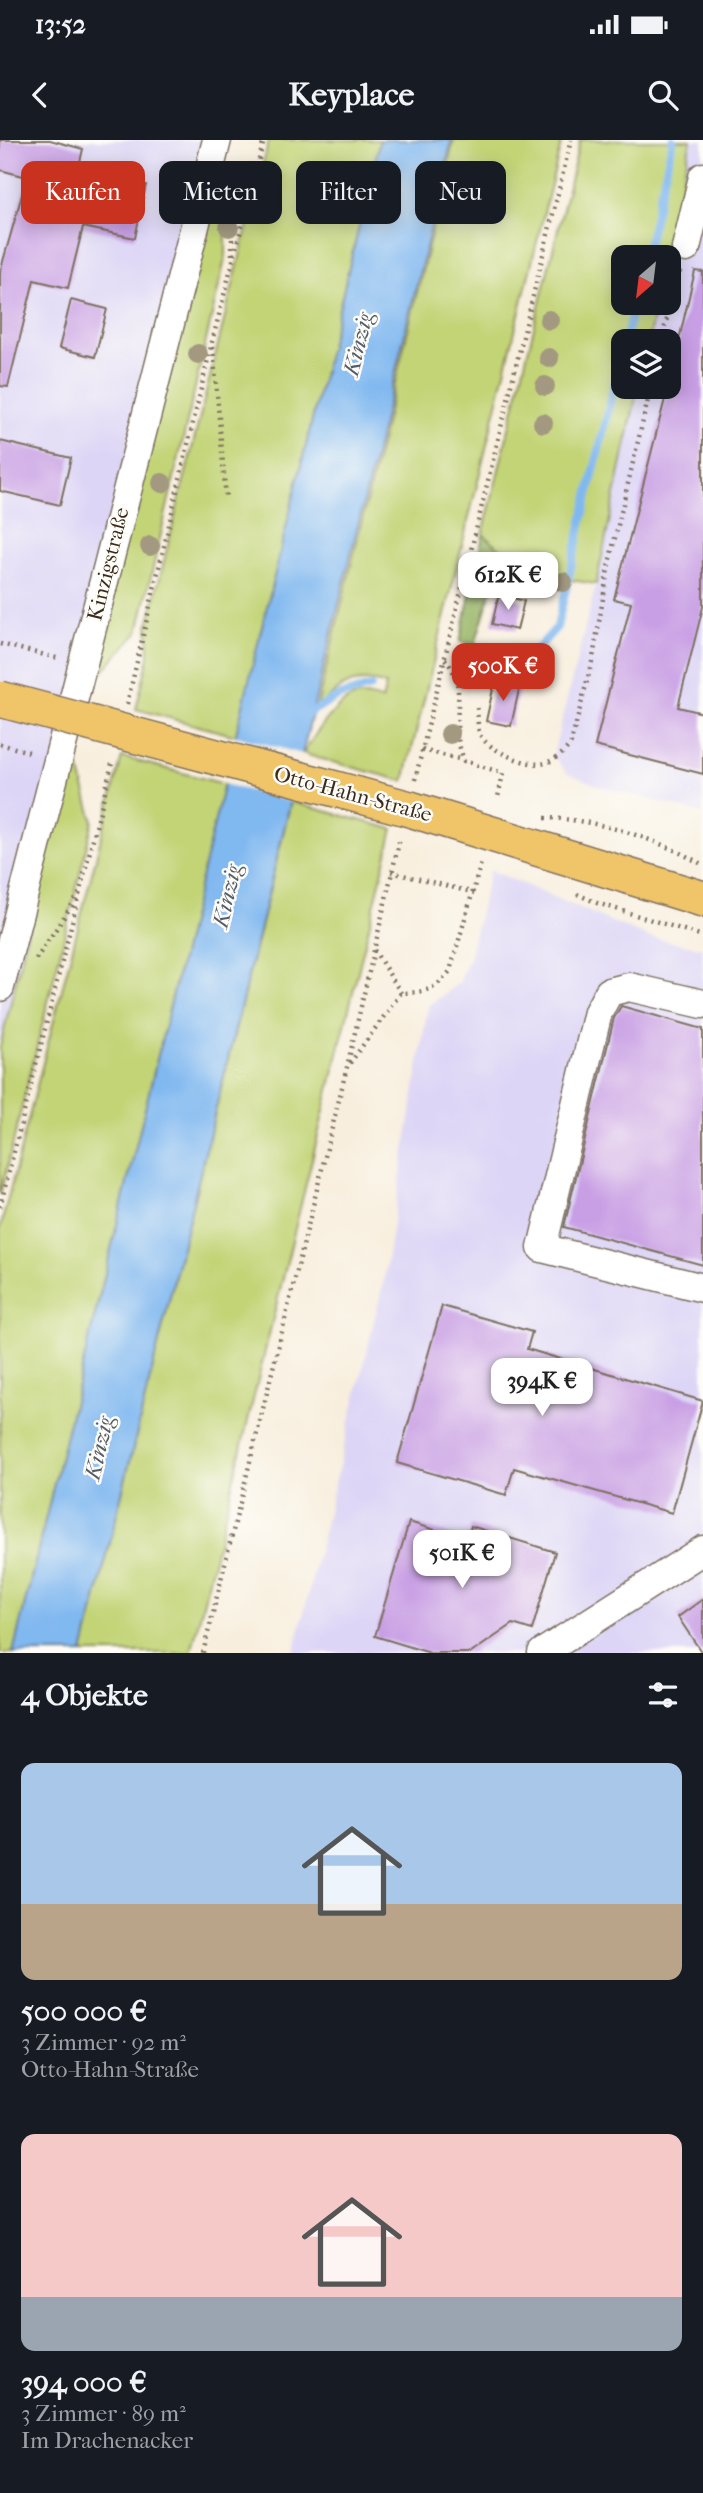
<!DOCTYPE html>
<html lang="de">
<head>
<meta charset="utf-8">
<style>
	:root { --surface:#171b24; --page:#242831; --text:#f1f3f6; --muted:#9ea1a6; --accent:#c8321e }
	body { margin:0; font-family:"IM FELL French Canon",serif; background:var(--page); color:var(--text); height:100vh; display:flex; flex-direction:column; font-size:26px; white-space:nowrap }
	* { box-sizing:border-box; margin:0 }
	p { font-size:23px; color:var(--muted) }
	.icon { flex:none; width:38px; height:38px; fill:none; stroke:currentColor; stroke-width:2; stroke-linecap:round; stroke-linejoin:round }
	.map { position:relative; height:1513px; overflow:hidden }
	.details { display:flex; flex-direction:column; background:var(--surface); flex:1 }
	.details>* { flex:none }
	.guide { position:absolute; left:21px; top:21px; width:662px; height:63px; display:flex; gap:14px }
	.needle { width:46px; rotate:208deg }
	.controls { position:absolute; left:611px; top:105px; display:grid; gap:14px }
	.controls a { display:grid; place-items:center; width:70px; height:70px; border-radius:14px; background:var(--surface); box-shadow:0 4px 18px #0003; font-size:35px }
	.price { position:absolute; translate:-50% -60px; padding:0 16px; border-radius:14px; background:#fff; color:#222; font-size:23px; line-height:46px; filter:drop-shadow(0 2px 4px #0008) }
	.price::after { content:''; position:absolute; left:50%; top:42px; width:21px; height:16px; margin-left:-10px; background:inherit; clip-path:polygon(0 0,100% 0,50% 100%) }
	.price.active { background:var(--accent); color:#fff }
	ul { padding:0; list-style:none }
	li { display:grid; align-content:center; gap:14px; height:371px; padding:0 21px }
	li span { display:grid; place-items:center; height:217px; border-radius:14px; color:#555 }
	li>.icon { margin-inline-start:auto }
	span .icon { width:126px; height:126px; fill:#fffc; stroke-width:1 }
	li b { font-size:30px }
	h2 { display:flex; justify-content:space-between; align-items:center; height:84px; padding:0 21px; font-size:30px }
	.chip { padding:0 24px; border-radius:14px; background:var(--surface); box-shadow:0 4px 18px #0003; font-size:24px; line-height:63px }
	.chip.active { background:var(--accent); color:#fff }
	.status { display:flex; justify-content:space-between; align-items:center; height:49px; padding:0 35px; background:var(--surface); direction:ltr }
	.status svg { height:19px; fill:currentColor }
	header { display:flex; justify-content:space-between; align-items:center; height:91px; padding:0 21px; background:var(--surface); font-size:32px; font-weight:700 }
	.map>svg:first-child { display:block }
	.built { fill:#ddd5f6 }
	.green { fill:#c3d477; stroke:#7f7f4a; stroke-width:2 }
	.forest { fill:#9ab668; stroke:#6a7043; stroke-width:2 }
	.water { fill:#80b8f0; stroke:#5e7187; stroke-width:2 }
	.pier { fill:#f8eedd }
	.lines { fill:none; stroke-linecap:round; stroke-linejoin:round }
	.stream { stroke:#80b8f0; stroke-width:8 }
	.building { fill:#c89ee4 }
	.minor-casing { stroke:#7d6f61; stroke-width:31 }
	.major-casing { stroke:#7d6f61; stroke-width:38 }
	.path { stroke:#7d6f61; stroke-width:4.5; stroke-dasharray:2 5; stroke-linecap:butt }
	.minor { stroke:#fff; stroke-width:28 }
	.major { stroke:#f0c469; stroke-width:35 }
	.major-bridge-casing { stroke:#7d6f61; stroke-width:38; stroke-linecap:butt }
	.major-bridge { stroke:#f0c469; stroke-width:35 }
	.tree { fill:#a39980 }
	.labels { text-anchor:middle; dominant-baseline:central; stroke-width:5; stroke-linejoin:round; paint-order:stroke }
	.street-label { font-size:21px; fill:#3b2a1e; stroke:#fdfcf7 }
	.water-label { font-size:23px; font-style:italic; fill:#535c68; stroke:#fdfcf7 }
</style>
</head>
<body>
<div class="status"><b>13:52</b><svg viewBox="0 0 49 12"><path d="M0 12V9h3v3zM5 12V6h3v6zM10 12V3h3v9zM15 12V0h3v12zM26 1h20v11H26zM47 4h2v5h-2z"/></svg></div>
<header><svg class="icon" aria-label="back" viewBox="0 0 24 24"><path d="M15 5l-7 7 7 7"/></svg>Keyplace<svg class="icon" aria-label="search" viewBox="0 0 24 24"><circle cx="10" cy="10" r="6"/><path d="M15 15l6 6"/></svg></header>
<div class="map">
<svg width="703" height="1513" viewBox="0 0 703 1513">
	<rect width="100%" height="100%" fill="#fdfcf7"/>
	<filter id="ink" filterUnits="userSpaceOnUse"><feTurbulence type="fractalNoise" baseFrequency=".0143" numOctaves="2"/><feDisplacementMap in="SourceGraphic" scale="14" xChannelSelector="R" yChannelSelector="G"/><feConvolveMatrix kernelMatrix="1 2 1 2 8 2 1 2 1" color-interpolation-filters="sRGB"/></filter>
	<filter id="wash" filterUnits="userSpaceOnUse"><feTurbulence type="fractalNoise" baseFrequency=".00686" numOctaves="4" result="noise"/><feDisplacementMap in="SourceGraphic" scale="28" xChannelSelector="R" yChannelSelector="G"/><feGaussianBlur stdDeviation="1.57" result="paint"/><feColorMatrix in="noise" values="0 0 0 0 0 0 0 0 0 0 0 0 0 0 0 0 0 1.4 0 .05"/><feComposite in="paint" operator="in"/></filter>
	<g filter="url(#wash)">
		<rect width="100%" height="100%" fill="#f8eedd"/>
		<path class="built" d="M 0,0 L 226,0 L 73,605 L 0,907 Z
			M 691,0 L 703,0 L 703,674 L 599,646 L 567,633 L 553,615 L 596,444 L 638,247 L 668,247 L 668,201 L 648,201 L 656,163 L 668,163 L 668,117 L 666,117 Z
			M 490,730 L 648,797 L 703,808 L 703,1513 L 294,1513 L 384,1140 L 428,866 L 459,843 L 469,818 Z"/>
		<path class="green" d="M 269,0 L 380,0 L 236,596 L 136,569 L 149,516 L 148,485 Z
			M 454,0 L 562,0 L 404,641 L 303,614 C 313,598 336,561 355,557 C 364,554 373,558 382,560 L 386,545 C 353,534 339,546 316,570 Z
			M 580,0 L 691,0 L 666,117 L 623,117 L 623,163 L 656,163 L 648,201 L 623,201 L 623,247 L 638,247 L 596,444 L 547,436 L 523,429 L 483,394 Z
			M 219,29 L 226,42 L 226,115 L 138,492 L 87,548 Z
			M 73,605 L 93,681 L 0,1055 L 0,907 Z
			M 122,617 L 224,644 L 13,1513 L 0,1513 L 0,1089 Z
			M 291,662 L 393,689 L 191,1513 L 83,1513 Z"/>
		<path class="forest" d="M 483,394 L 523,428 L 547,436 L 549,454 L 494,442 L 475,504 L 460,502 Z"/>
		<path class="water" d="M 380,0 L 452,0 L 83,1513 L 13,1513 Z"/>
		<path class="pier" d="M 232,595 L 306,615 L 295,663 L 220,643 Z"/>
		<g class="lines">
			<path class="stream" d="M 645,117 L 673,0
				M 625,201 L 634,163
				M 521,527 L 557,487 L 623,208
				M 304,576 L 339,556 L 371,547"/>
		</g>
		<g id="blocks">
			<path class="building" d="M 0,0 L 50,0 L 83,9 L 78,30 L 146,45 L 135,98 L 83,87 L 68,148 L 34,140 L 8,247 L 0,246 L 0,132 L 27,37 L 0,30 Z
				M 695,131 L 703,132 L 703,467 L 678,567 L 703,573 L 703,634 L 595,606 L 631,463 L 614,459 L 668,247 Z
				M 71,160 L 107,169 L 95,217 L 59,208 Z
				M 0,301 L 71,318 L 60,365 L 0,351 Z
				M 499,454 L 524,461 L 517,490 L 492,484 Z
				M 495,540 L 520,545 L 511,586 L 486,581 Z
				M 621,866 L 703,889 L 703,1125 L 564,1087 L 614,878 Z
				M 442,1166 L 532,1192 L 527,1209 L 703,1261 L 672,1373 L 514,1328 L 506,1355 L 397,1323 Z
				M 409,1382 L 467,1400 L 471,1386 L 555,1412 L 532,1490 L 513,1484 L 471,1513 L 430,1513 L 375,1496 Z
				M 703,1459 L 703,1513 L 702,1513 L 678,1477 Z"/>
		</g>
	</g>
	<g filter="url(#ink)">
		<use href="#blocks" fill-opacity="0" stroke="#7d6f61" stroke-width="2"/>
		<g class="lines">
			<defs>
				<path id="minor" d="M 686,108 L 703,37
					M 0,847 L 217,0
					M 703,864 L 629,847 L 609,852 L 598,872 L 542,1108 L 703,1148
					M 542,1513 L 703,1410"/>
				<path id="major" d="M 410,669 L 703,759"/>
			</defs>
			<use href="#minor" class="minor-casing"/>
			<use href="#major" class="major-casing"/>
			<path class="path" d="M 232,115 L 232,53
				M 661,201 L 680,131
				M 213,207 L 226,359
				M 0,504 L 57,518
				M 445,519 C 467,545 454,570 458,599 C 459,606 462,614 464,621 L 503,633 L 498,657
				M 127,564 L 212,202 L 264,0
				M 477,568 C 478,575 477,588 480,595 C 488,610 529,628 545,623 C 556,620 565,612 571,603 L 593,518 L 609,423 L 651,247
				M 0,604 L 33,613
				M 422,610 L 463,620
				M 415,640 L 571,0
				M 545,678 C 596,679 659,699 703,725
				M 391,732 L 475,753
				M 577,754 L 597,763 L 703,796
				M 374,810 L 401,853
				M 36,819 L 80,753
				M 350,923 L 401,853 C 426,852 434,851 450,831 L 481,723
				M 0,1067 L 113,620
				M 203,1513 L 347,927 L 400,698"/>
			<use href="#minor" class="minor"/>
			<use href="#major" class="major"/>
			<defs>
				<path id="major-bridge" d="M 0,559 L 410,669"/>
			</defs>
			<use href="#major-bridge" class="major-bridge-casing"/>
			<use href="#major-bridge" class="major-bridge"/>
		</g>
		<g class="tree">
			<circle cx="229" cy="87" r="10"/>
			<circle cx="549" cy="180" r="10"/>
			<circle cx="198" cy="214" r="10"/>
			<circle cx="549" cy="218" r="10"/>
			<circle cx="545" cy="246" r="10"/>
			<circle cx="543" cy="283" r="10"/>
			<circle cx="162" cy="343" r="10"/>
			<circle cx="150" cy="406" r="10"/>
			<circle cx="563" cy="442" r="10"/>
			<circle cx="484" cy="533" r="10"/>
			<circle cx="450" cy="594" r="10"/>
		</g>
	</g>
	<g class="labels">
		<g class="street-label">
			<text transform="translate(108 424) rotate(-76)">Kinzigstraße</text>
			<text transform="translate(353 654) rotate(15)">Otto-Hahn-Straße</text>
		</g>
		<g class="water-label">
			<text transform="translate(358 204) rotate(-76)">Kinzig</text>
			<text transform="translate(227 756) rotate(-77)">Kinzig</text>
			<text transform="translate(99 1308) rotate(-77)">Kinzig</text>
		</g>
	</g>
</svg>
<div class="controls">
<a><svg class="needle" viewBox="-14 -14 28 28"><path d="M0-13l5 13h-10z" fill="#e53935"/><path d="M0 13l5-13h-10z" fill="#9ea1a6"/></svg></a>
<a><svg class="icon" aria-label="layers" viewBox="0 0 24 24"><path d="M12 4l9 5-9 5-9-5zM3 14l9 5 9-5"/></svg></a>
</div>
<b class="price" style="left:508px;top:472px">612K €</b>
<b class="price active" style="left:503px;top:563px">500K €</b>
<b class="price" style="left:542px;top:1278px">394K €</b>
<b class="price" style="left:462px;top:1450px">501K €</b>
<div class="guide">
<a class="chip active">Kaufen</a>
<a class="chip">Mieten</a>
<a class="chip">Filter</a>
<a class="chip">Neu</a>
</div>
</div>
<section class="details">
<h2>4 Objekte<svg class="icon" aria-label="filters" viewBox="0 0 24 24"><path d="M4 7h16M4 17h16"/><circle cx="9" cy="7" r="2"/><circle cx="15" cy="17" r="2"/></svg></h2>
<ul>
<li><span style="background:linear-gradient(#a9c7e8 65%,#b9a48a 0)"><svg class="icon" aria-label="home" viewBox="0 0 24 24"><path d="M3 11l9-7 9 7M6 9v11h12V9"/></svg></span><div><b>500 000 €</b><p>3 Zimmer · 92 m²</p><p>Otto-Hahn-Straße</p></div></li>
<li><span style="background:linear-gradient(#f6c9c9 75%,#9aa5b1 0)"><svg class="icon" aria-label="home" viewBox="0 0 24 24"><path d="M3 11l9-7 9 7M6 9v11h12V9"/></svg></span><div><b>394 000 €</b><p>3 Zimmer · 89 m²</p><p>Im Drachenacker</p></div></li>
</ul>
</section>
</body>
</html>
